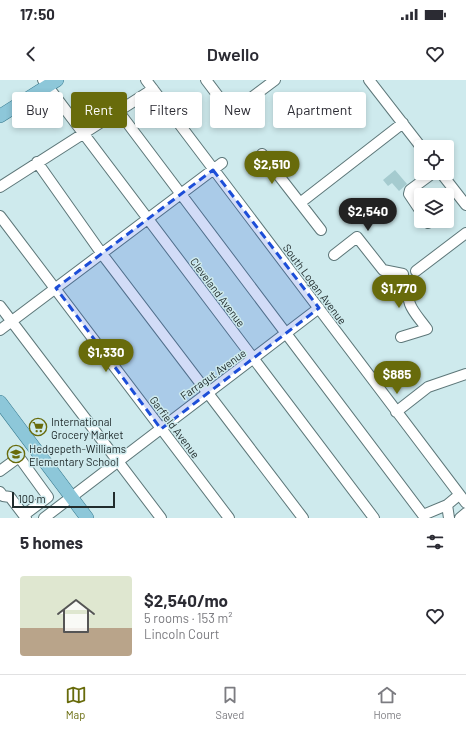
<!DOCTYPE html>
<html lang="en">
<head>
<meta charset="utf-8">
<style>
	:root { --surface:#fff; --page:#f2f2f3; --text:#2b2b33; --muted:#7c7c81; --line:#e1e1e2; --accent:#686b0b }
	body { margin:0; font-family:Barlow,sans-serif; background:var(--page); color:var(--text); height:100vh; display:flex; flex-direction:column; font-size:15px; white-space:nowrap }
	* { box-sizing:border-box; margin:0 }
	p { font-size:13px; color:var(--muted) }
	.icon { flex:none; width:22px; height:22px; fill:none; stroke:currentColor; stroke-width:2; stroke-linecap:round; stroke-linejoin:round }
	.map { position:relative; height:438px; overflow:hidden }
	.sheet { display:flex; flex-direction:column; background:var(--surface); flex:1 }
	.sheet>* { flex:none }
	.hud { position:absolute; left:12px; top:12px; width:442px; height:36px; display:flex; gap:8px }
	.buttons { position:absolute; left:414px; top:60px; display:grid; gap:8px }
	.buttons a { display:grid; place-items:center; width:40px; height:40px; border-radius:4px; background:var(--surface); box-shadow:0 2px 6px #0003; font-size:20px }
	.scale { position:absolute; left:12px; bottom:10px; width:103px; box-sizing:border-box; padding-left:4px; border:2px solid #212c2d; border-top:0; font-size:11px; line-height:14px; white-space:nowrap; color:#212c2d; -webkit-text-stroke:3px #ceeaed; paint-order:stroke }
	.price { position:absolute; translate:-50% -34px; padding:0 9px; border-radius:14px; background:var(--accent); color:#fff; font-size:13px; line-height:26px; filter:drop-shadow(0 1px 2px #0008) }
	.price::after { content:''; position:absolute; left:50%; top:24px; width:12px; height:9px; margin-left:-6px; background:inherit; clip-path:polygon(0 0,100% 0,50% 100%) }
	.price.selected { background:#222; color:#fff }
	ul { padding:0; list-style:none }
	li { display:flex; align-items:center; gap:12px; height:100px; padding:0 20px }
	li+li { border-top:1px solid var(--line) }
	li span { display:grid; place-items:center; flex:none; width:112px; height:80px; border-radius:4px; color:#555 }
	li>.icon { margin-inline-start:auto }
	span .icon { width:48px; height:48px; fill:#fffc; stroke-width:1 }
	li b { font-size:17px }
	h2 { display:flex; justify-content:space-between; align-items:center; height:48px; padding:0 20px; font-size:17px }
	.tag { padding:0 14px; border-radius:4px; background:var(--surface); box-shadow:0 2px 6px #0003; font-size:14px; line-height:36px }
	.tag.selected { background:var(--accent); color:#fff }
	.status { display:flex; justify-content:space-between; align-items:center; height:28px; padding:0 20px; background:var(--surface); direction:ltr }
	.status svg { height:11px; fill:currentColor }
	header { display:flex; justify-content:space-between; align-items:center; height:52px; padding:0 20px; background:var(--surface); font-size:18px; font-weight:600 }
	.tab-bar { display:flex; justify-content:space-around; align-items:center; height:56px; border-top:1px solid var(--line); background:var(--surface); font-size:11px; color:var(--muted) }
	.tab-bar a { display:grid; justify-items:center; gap:2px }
	.tab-bar .selected { color:var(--accent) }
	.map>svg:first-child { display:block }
	.green { fill:#a5cbcf }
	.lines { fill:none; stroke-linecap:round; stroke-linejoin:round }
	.minor-casing { stroke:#5d7779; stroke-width:12 }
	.major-casing { stroke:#36788d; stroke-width:14 }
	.minor { stroke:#fff; stroke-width:10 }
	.major { stroke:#8dc7d9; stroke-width:13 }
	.marked { fill:#1d4ed8; fill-opacity:0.2; stroke:#1d4ed8; stroke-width:3; stroke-dasharray:8 5; stroke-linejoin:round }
	.labels { text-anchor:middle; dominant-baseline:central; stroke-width:3; stroke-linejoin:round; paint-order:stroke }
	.street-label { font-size:11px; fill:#212c2d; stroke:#ceeaed }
	.poi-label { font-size:11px; fill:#212c2d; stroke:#ceeaed; text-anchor:start }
</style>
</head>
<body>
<div class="status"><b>17:50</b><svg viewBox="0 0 49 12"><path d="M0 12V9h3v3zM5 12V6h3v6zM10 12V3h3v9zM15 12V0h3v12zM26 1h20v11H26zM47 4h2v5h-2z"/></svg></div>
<header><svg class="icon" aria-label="back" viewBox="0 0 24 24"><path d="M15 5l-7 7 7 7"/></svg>Dwello<svg class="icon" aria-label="heart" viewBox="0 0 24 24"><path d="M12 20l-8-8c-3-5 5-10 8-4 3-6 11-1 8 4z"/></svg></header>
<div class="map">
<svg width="466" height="438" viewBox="0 0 466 438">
	<rect width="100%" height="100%" fill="#ceeaed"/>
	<path class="green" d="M 395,90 L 407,104 L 399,111 L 392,103 L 388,106 L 383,100 Z"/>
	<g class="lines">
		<defs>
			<path id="minor" d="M 43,0 L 374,438
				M 146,0 L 466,423
				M 206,0 L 231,33 L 275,0
				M 369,0 L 421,67
				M 119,32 L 423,435 L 447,425 L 459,415
				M 262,74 L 321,150
				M 37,82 L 102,174 L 303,438
				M 441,93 L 466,125
				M 0,107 L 153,9
				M 300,123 L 403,43
				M 421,132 L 409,114 L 410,110 L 433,93
				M 0,136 L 229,438
				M 427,141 L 428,143
				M 334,175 L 357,157 L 383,190 L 403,194
				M 416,191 L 466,153
				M 0,226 L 161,438
				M 0,250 L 222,83
				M 401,257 L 427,249 C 414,231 405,226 409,202
				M 396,332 L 428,307 L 466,294
				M 0,391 L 19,377 L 48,417 L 24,435
				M 0,412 L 3,416 L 10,417 L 26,438
				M 447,425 L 449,438
				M 44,438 L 319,228
				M 460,438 L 466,433"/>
			<path id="major" d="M 0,36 L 57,0
				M 0,322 L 87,438"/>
		</defs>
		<use href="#minor" class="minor-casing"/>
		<use href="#major" class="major-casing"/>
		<use href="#minor" class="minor"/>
		<use href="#major" class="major"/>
	</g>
	<path class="marked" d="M 213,90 L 319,228 L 161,349 L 56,208 Z"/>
	<defs>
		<symbol id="supermarket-ring" viewBox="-11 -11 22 22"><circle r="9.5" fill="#ceeaed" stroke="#686b0b" stroke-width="1.5"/><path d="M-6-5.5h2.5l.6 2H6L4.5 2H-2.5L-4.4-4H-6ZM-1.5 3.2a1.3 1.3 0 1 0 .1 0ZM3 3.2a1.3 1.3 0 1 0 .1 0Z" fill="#686b0b"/></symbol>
		<symbol id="school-ring" viewBox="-11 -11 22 22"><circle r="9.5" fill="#ceeaed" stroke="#686b0b" stroke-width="1.5"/><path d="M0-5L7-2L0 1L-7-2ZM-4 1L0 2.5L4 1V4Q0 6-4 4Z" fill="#686b0b"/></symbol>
	</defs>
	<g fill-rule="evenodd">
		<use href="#supermarket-ring" x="28" y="337" width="20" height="20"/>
		<use href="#school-ring" x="6" y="364" width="20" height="20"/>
	</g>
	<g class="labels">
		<g class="street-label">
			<text transform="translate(315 204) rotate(53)">South Logan Avenue</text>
			<text transform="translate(218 212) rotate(53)">Cleveland Avenue</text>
			<text transform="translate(213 294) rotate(-36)">Farragut Avenue</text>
			<text transform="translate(175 347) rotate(53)">Garfield Avenue</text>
		</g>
		<g class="poi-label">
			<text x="51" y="341">International<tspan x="51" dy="13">Grocery Market</tspan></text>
			<text x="29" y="368">Hedgepeth-Williams<tspan x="29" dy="13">Elementary School</tspan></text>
		</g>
	</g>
</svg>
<div class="buttons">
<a><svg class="icon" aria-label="locate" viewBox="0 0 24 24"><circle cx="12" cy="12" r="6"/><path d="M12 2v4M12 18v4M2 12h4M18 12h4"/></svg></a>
<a><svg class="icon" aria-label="layers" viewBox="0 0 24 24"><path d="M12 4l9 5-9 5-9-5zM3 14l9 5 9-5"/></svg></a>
</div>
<div class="scale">100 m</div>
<b class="price" style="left:272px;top:105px">$2,510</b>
<b class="price selected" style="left:368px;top:152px">$2,540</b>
<b class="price" style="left:399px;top:229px">$1,770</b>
<b class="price" style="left:106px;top:293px">$1,330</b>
<b class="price" style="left:397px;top:315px">$885</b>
<div class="hud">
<a class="tag">Buy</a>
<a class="tag selected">Rent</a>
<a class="tag">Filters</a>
<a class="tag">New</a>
<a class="tag">Apartment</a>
</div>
</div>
<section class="sheet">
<h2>5 homes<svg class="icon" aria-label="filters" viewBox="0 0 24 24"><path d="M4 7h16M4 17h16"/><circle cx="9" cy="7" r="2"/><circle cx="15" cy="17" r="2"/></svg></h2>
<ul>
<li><span style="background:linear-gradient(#dfe7d0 65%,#b9a48a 0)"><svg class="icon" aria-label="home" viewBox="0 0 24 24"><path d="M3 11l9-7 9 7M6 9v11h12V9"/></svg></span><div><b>$2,540/mo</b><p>5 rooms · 153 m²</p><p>Lincoln Court</p></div><svg class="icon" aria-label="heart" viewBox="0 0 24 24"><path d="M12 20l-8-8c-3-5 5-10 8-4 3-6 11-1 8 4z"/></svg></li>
</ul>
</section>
<nav class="tab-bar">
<a class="selected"><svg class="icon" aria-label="map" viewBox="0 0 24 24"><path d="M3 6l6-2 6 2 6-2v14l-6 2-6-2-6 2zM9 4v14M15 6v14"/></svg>Map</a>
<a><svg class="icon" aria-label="saved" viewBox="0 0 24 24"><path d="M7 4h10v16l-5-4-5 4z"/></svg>Saved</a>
<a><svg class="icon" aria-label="home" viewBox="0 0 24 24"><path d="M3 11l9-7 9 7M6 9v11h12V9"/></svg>Home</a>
</nav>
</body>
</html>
